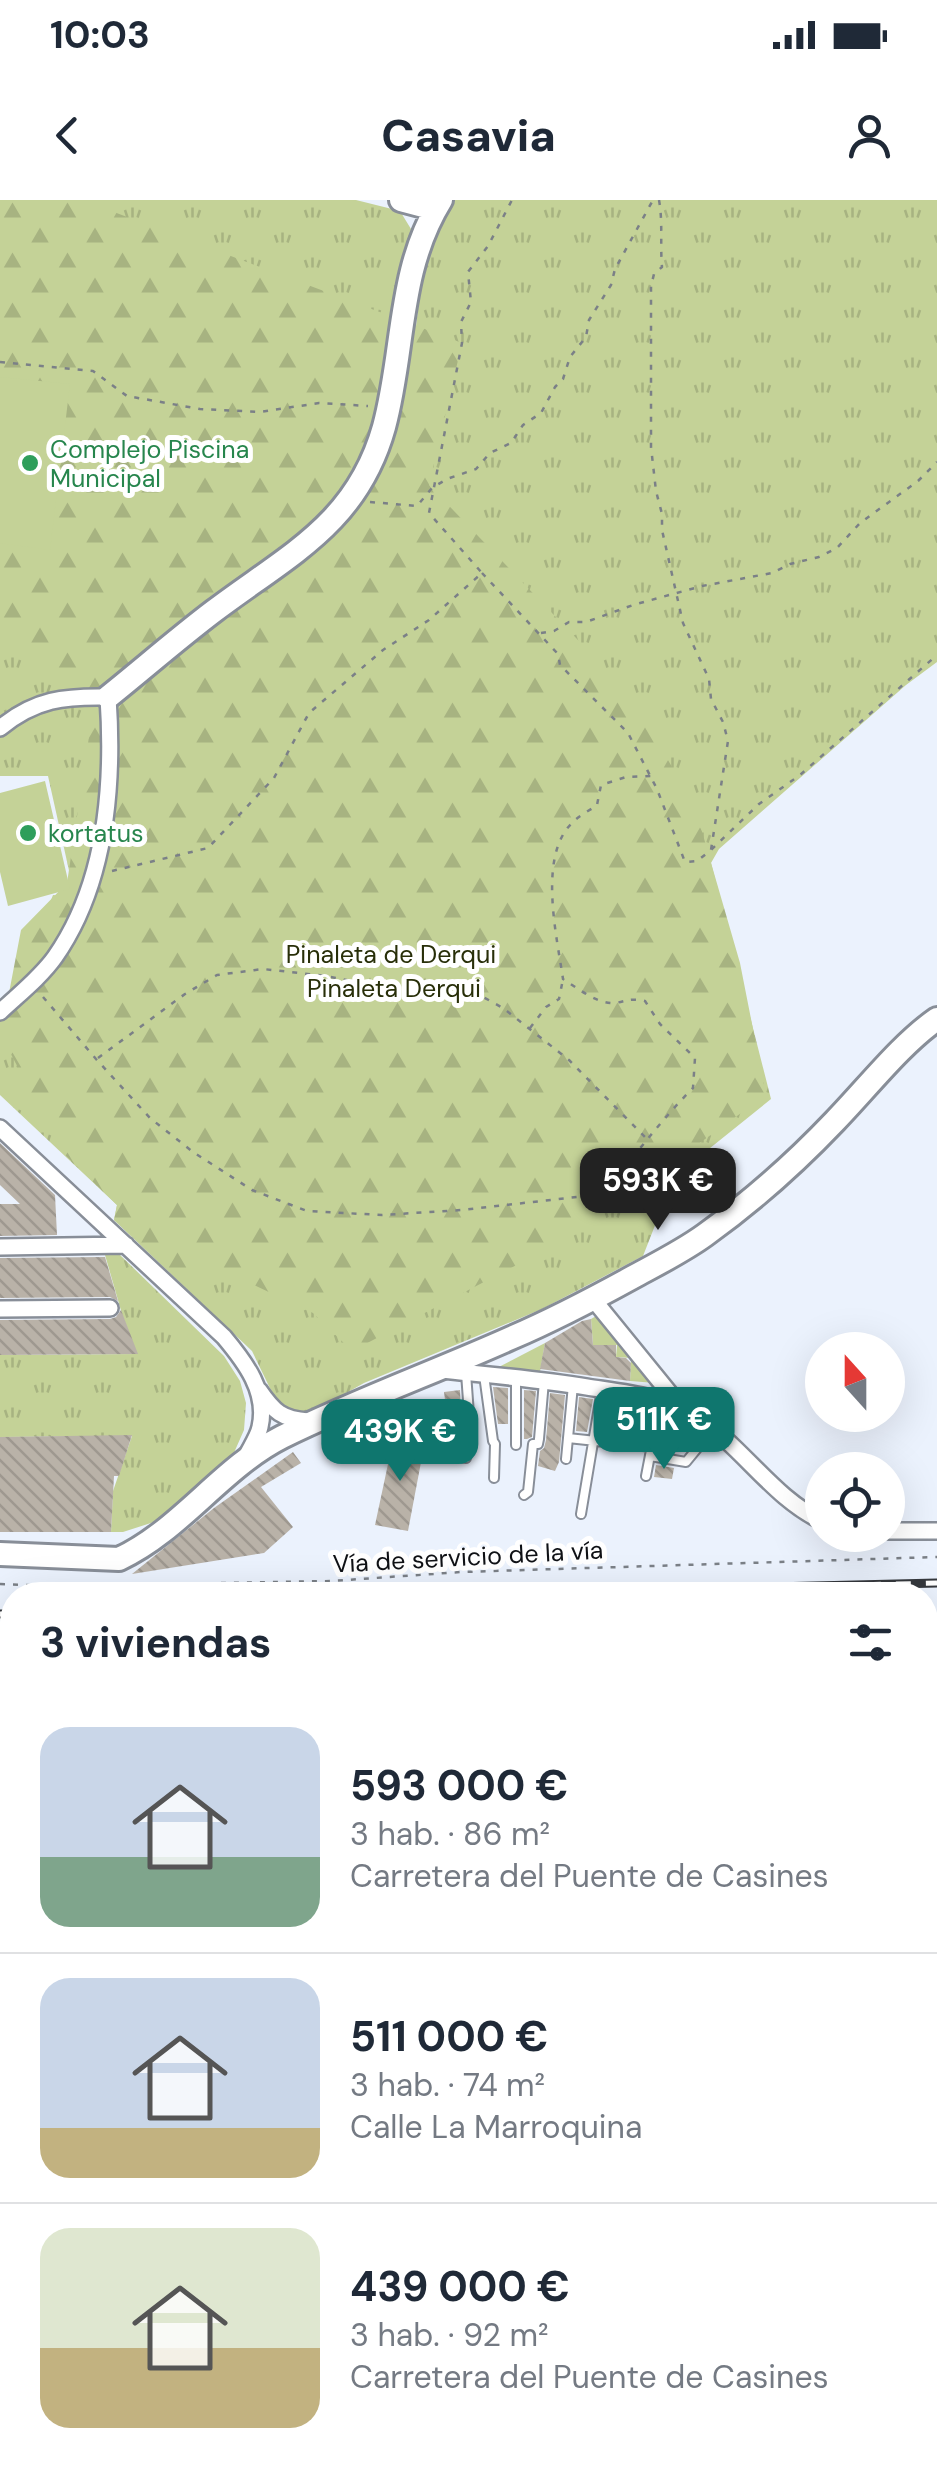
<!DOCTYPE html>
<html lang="es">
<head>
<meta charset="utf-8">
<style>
	:root { --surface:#fff; --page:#f2f2f3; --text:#1f2937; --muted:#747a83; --line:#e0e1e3; --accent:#0f766e }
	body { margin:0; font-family:"DM Sans",sans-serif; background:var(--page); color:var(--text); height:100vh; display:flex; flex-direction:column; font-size:38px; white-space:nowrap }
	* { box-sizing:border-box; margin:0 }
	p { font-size:32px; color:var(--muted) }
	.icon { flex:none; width:55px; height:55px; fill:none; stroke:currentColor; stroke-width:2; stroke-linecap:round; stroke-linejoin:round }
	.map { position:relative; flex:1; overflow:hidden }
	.side { position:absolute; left:0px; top:1382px; width:938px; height:892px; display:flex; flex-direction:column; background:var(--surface); border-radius:40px 40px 0 0; box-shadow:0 10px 40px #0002 }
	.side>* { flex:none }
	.needle { width:65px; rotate:339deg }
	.tools { position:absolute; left:805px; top:1132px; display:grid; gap:20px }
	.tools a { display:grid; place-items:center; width:100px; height:100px; border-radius:50%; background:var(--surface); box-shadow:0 10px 40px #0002; font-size:50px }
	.price { position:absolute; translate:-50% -85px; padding:0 22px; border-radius:20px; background:var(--accent); color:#fff; font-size:32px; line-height:65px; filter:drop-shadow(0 2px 5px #0008) }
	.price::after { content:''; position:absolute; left:50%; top:60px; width:30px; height:22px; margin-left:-15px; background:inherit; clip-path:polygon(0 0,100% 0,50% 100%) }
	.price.active { background:#222; color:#fff }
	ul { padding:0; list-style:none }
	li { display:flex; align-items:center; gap:30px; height:250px; padding:0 40px }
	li+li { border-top:2px solid var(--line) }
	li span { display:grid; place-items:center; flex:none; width:280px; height:200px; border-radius:30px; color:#555 }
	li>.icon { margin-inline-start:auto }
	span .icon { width:120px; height:120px; fill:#fffc; stroke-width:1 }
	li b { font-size:42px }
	h2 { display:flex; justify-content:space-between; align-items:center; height:120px; padding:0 40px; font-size:42px }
	.status { display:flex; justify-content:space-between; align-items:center; height:70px; padding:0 50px; background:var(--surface); direction:ltr }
	.status svg { height:28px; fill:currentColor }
	header { display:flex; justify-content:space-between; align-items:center; height:130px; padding:0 40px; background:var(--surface); font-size:45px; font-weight:800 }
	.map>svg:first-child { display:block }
	.education { fill:#ebe3f9 }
	.grass { fill:url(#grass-tufts) }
	.forest { fill:url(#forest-firs) }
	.garden { fill:#c4d297 }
	.building { fill:url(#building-back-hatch) }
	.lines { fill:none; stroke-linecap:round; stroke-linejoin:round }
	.lane-casing { stroke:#888e98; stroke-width:12 }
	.street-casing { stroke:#888e98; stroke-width:20 }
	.secondary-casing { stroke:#888e98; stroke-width:28 }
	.path { stroke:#7b8087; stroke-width:2.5; stroke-dasharray:5 8; stroke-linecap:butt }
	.lane { stroke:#fff; stroke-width:8 }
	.street { stroke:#fff; stroke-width:15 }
	.secondary { stroke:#fff; stroke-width:22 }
	.rail-casing { stroke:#35383d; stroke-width:9 }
	.rail { stroke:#fff; stroke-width:5; stroke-dasharray:15; stroke-linecap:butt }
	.leisure-dot { fill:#2e9e5b; stroke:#fff; stroke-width:4 }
	.labels { text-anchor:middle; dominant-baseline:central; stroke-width:10; stroke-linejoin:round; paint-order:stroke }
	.leisure-label { font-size:25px; fill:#27864d; stroke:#fff; text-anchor:start }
	.park-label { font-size:25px; fill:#282f09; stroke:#fff }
	.street-label { font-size:25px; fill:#0f1115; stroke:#fff }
</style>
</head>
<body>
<div class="status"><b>10:03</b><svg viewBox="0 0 49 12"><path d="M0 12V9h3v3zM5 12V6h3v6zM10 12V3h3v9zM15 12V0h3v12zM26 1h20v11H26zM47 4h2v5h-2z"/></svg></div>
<header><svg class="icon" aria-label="back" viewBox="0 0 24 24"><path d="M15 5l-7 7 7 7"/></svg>Casavia<svg class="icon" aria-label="person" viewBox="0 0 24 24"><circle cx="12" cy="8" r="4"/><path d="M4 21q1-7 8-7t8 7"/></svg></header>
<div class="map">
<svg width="937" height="2273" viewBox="0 0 937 2273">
	<defs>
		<pattern id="grass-tufts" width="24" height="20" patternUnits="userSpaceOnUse" patternTransform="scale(2.5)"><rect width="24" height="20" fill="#c4d297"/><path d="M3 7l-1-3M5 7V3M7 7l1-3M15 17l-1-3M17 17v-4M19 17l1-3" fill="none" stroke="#a7b381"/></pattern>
		<pattern id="forest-firs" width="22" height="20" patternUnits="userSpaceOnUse" patternTransform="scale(2.5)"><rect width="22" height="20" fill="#c4d297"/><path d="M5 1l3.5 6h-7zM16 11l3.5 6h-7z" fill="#a7b381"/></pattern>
		<pattern id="building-back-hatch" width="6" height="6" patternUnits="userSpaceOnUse" patternTransform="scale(2.5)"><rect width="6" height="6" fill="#b9b2a8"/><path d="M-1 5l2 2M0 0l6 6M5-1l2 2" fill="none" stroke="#9e9890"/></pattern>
	</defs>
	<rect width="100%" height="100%" fill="#ebf2fd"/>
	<path class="education" d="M 925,2143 L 937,2143 L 937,2273 L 720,2273 L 720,2262 L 925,2262 Z"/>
	<path class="grass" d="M 0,0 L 356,0 L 400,11 L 411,29 L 395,117 L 416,126 L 423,67 L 454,0 L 937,0 L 937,462 L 906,485 L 719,649 L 711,663 L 771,899 L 674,977 L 643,1056 L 542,1109 L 364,1183 L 309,1214 L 282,1213 L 252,1151 L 114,1020 L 117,1005 L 0,895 L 0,819 L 23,771 L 53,695 L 67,696 L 72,684 L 48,576 L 0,576 Z
		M 119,1054 L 224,1156 L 240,1181 L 246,1203 L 244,1230 L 233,1255 L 202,1284 L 154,1322 L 123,1332 L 111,1332 L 113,1291 L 132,1236 L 0,1237 L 0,1155 L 137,1154 L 122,1114 L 105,1055 Z
		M 598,1115 L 655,1183 L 630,1181 L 631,1158 L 616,1157 L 617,1145 L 593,1145 L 591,1119 Z
		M 925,1425 L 937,1425 L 937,1503 L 925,1503 Z
		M 925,2036 L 937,2036 L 937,2143 L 925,2143 Z"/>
	<path class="forest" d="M 4,0 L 82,0 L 462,143 L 429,285 L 627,491 L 694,604 L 740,763 L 766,895 L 568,1038 L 352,1151 L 313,1113 L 220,1069 L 179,1080 L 114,1020 L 117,1005 L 62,952 L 1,835 L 21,730 L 67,683 L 90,530 L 72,482 L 35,471 L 19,442 L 0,445 L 0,17 Z"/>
	<path class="garden" d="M 0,177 L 70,184 L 50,350 L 0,343 Z
		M 45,581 L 70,689 L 8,706 L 0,672 L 0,593 Z
		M 545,1143 L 540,1172 L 493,1170 Z
		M 925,1785 L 937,1786 L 937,1829 L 925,1829 Z"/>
	<path class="building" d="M 0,943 L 55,995 L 57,1035 L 0,1036 L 0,1004 L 20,1004 L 0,985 Z
		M 105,1057 L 118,1101 L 110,1097 L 0,1098 L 0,1058 Z
		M 121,1110 L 138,1154 L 0,1155 L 0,1120 L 110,1119 L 116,1117 Z
		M 591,1119 L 593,1145 L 616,1145 L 616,1157 L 626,1158 L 631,1163 L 630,1181 L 540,1169 L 545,1143 L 582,1121 Z
		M 493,1187 L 508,1188 L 508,1224 L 498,1224 Z
		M 460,1190 L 461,1214 L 447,1216 L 444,1192 Z
		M 524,1190 L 536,1191 L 532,1237 L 527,1239 L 524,1239 Z
		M 550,1193 L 565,1195 L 559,1262 L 555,1271 L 538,1266 L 540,1251 L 544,1248 L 546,1240 Z
		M 579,1197 L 593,1199 L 587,1232 L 576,1231 Z
		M 132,1235 L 119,1276 L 114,1276 L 111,1332 L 0,1332 L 0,1237 Z
		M 394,1236 L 425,1241 L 408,1331 L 375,1325 Z
		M 293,1252 L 301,1263 L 261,1287 L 293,1327 L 264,1353 L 132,1374 L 214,1308 Z
		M 656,1265 L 674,1268 L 672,1279 L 654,1277 Z"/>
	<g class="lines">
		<defs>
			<path id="lane" d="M 484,1175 L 493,1241 L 495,1244 L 494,1278
				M 516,1178 L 516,1245
				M 568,1238 L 652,1247
				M 433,1254 L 466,1258 L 470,1228 L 466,1173
				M 650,1256 L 686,1262 L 713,1229
				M 566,1259 L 573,1185
				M 646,1276 L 658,1214 L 657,1199
				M 524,1295 L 528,1292 L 533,1244 L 538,1244 L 539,1239 L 544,1181
				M 581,1314 L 602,1189"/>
			<path id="street" d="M 0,528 C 35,499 65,496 108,497 C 114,584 106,684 55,757 C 40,778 18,795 0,812
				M 0,928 L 224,1137 C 245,1162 268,1192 260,1227 C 258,1237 250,1248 246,1257
				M 0,1047 L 126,1045
				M 593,1099 L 680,1206
				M 0,1109 L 110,1108
				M 441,1170 C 489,1175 538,1179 587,1187 C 626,1193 664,1196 698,1218 C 743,1247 773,1298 822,1321
				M 259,1190 C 274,1212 282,1219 308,1221
				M 888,1331 L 937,1331
				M 925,1768 L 937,1768
				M 0,1867 L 12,1869
				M 0,1929 L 12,1931
				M 0,1956 L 12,1958
				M 0,2090 L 12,2093
				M 0,2150 L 12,2152
				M 0,2176 L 12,2179
				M 0,2223 L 12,2226
				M 573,2262 L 573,2273
				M 78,2273 L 80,2262
				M 177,2273 L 177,2262
				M 268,2273 L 268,2262"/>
			<path id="secondary" d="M 401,0 L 435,9
				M 108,497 C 143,469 177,439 214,411 C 288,355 357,324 384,227 C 405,150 397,71 441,0
				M 0,1354 L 119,1359 C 181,1330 221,1268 282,1237 C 357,1200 435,1172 511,1138 C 553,1120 593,1099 633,1077 C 657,1064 683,1051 705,1035 C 751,1002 796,962 835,921 C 867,888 901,844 937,819
				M 0,1517 L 12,1523
				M 925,1520 L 937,1519
				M 0,1538 L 12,1544
				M 925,2012 L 937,2012
				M 8,2273 L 12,2247"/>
		</defs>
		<use href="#lane" class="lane-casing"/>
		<use href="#street" class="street-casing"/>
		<use href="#secondary" class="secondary-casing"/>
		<path class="path" d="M 659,0 C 663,22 660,44 662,67 L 654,74 L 651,86 L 651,247 L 656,291 L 662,314 L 662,330 L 683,423 L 709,479 L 711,499 L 723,522 L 728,541 L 711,650
			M 0,162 L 93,171 L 127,196 L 200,209 L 260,212 L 319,203 L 368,206
			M 370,302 L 417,306 L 432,288 L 447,279 L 476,269 L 490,253 L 511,243 L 523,225 L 541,213 L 555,187 L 563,179 L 570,157 L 586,137 L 589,120 L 611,85 L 615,69 L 653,0
			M 482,373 L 558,454 L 560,465 L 628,533 L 657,589 L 685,662 L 697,661 L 711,650 L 759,604 L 800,575 L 937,455
			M 541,433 L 554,431 L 569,422 L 586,422 L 633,405 L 702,386 L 772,373 L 790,364 L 819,357 L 837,348 L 860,323 L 918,281 L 937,262
			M 112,671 L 208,648 L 274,578 L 309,513 L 383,450 L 429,420 L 482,373 L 429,313 L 462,143 L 461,122 L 471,102 L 468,72 L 488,46 L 512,0
			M 43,797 L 96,859 L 150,918 L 193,952 L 252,990 L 307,1011 L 382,1015 L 462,1010 L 603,994 C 633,958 660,921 693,888 L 695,858 L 660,824 L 645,801 C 627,797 625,803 611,803 C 594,802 576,787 563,779 C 557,737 538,658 571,624 C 578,616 589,611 597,605 L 601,585 L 626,577 L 651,576
			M 530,828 L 546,807 L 559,799 L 563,779
			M 98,858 L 185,794 L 217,775 L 263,769 L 326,776 L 361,783 L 476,793 L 503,808 L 569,860 L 647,939
			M 0,1384 L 52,1386 L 332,1381 L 461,1372 L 937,1357
			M 0,2002 L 12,2005
			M 0,2030 L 12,2032
			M 925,2089 L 937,2080"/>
		<use href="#lane" class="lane"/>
		<use href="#street" class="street"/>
		<use href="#secondary" class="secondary"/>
		<defs>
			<path id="rail" d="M 446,1395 L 937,1383
				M 0,1414 L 12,1414"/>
		</defs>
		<use href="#rail" class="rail-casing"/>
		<use href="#rail" class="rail"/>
	</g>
	<g class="leisure-dot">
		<circle cx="30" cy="263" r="10"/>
		<circle cx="28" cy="633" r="10"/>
	</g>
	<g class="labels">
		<g class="leisure-label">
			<text x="50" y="249">Complejo Piscina<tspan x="50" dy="29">Municipal</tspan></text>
			<text x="48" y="633">kortatus</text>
		</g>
		<g class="park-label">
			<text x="391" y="754">Pinaleta de Derqui</text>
			<text x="394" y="788">Pinaleta Derqui</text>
		</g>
		<g class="street-label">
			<text transform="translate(468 1357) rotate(-3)">Vía de servicio de la vía</text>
		</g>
	</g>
</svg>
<div class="tools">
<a><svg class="needle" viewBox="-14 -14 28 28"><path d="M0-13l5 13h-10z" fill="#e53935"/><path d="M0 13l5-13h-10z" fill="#747a83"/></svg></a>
<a><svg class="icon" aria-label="locate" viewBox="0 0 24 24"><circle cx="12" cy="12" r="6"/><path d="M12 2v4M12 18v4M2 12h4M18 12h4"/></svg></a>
</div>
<b class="price active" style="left:658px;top:1033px">593K €</b>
<b class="price" style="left:664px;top:1272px">511K €</b>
<b class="price" style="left:400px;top:1284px">439K €</b>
<section class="side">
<h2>3 viviendas<svg class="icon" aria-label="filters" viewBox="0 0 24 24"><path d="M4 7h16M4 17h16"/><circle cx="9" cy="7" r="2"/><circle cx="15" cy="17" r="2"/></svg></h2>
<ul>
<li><span style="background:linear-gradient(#c9d6e8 65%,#7fa58c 0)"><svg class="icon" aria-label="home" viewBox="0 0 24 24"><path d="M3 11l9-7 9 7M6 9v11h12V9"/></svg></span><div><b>593 000 €</b><p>3 hab. · 86 m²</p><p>Carretera del Puente de Casines</p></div></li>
<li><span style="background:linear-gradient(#c9d6e8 75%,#c2b280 0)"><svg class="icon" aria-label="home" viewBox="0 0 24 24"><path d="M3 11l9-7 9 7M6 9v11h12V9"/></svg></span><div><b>511 000 €</b><p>3 hab. · 74 m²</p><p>Calle La Marroquina</p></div></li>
<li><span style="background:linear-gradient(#dfe7d0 60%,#c2b280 0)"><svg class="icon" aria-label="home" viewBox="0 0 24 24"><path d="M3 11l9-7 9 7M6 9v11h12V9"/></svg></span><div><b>439 000 €</b><p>3 hab. · 92 m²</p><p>Carretera del Puente de Casines</p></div></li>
</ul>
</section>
</div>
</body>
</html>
